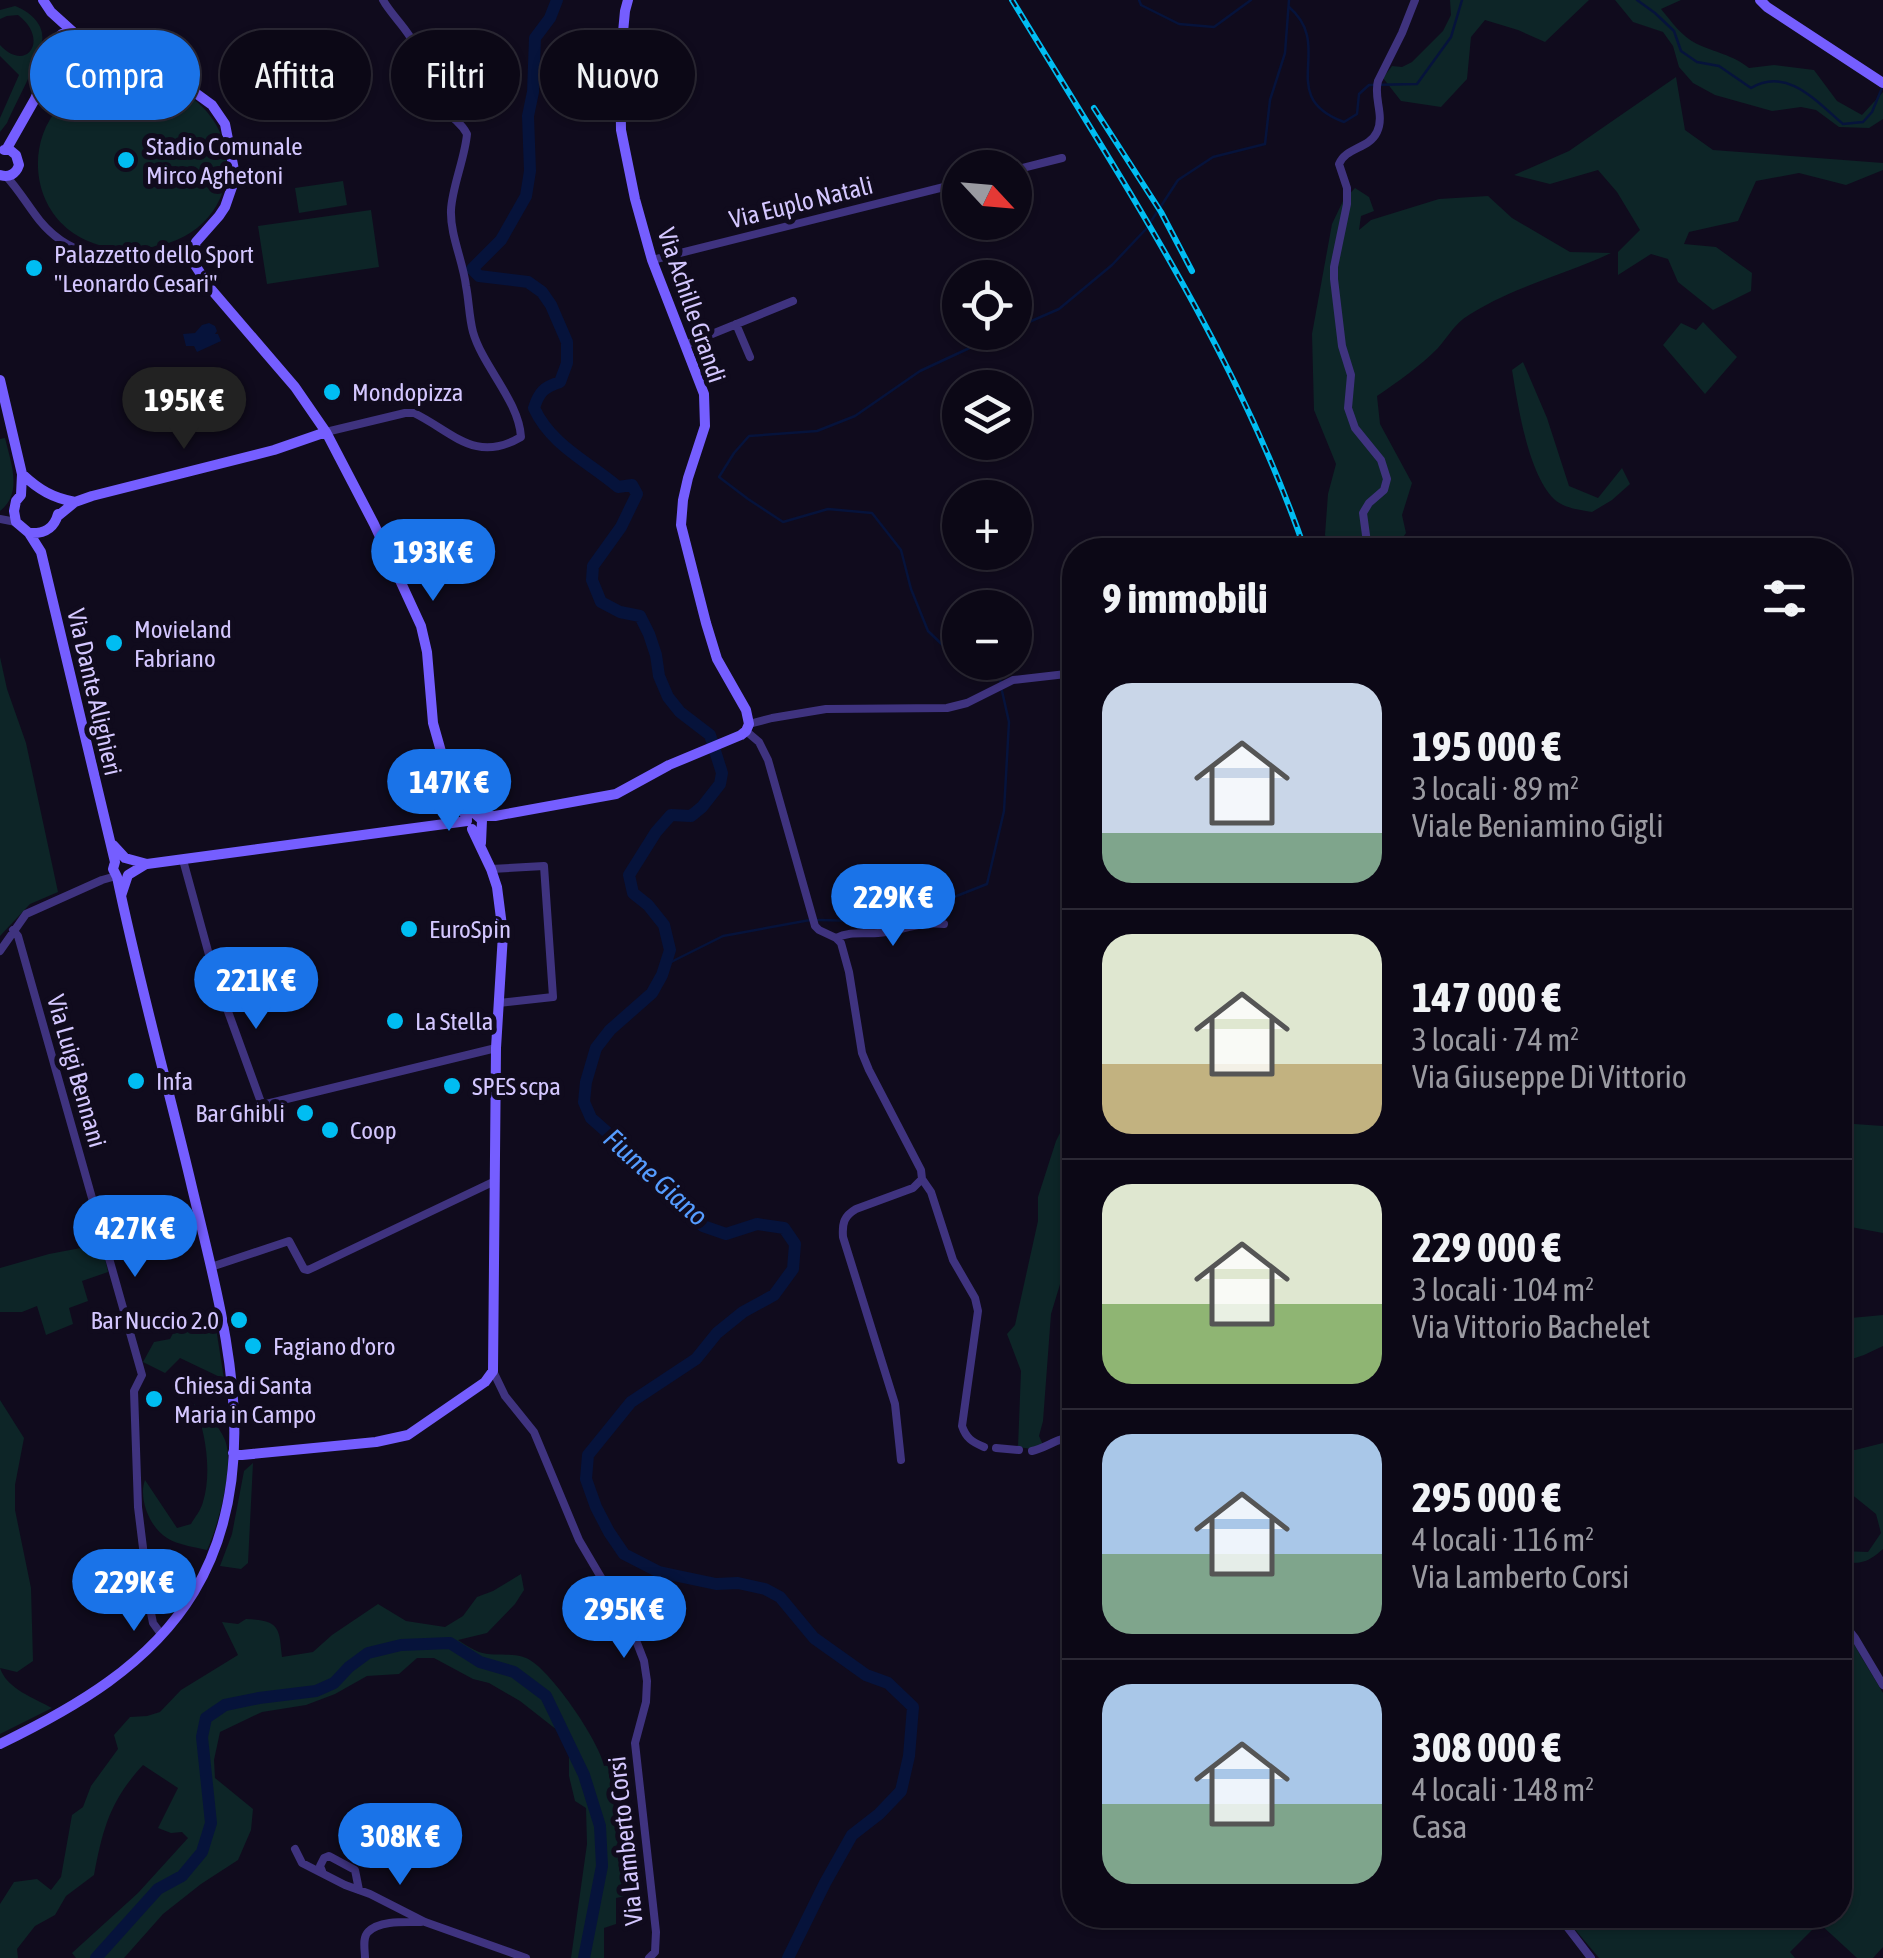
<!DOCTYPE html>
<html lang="it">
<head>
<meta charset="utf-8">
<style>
	:root { --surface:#0c0816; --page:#15111f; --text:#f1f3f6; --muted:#9a9aa1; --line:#2c2935; --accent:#1a73e8 }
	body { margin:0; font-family:"Asap Condensed",sans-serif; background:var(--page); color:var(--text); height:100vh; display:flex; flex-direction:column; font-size:38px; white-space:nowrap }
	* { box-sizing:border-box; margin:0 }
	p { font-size:32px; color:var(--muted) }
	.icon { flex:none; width:55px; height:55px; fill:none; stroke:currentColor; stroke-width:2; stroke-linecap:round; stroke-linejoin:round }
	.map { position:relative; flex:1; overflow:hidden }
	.drawer { position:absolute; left:1062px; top:538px; width:790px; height:1390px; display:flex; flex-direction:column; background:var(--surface); border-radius:40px; box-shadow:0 2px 8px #0004,0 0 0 2px var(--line) }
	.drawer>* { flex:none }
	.banner { position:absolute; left:30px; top:30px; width:882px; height:90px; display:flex; gap:20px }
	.needle { width:65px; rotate:116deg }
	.controls { position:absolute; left:942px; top:150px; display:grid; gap:20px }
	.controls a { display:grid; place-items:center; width:90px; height:90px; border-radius:50%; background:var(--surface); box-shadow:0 2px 8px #0004,0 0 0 2px var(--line); font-size:50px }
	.price { position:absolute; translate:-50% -85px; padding:0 22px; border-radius:35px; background:var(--accent); color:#fff; font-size:32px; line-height:65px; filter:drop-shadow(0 2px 5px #0008) }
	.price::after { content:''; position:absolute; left:50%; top:60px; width:30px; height:22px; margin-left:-15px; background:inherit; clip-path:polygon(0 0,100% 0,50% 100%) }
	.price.current { background:#222; color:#fff }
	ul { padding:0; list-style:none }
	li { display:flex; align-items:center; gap:30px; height:250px; padding:0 40px }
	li+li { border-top:2px solid var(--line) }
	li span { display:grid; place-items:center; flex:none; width:280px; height:200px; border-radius:30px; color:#555 }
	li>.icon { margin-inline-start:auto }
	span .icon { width:120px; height:120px; fill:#fffc; stroke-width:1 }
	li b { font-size:42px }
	h2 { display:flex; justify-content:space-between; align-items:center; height:120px; padding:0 40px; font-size:42px }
	.chip { padding:0 35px; border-radius:45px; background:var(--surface); box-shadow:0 2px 8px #0004,0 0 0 2px var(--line); font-size:35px; line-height:90px }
	.chip.current { background:var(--accent); color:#fff }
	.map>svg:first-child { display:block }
	.green { fill:#0d2527 }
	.water { fill:#06133b }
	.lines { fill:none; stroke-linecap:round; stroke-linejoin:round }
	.stream { stroke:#06133b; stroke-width:2.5 }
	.river { stroke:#06133b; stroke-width:12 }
	.street { stroke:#3f337f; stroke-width:8 }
	.secondary { stroke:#755eff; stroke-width:10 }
	.rail-casing { stroke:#00bdf2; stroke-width:6 }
	.rail { stroke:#100b1d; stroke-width:2.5; stroke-dasharray:8; stroke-linecap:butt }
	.poi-dot { fill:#00bdf2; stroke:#100b1d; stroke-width:4 }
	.labels { text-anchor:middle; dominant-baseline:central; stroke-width:10; stroke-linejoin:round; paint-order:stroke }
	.poi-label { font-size:25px; fill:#d4c7ff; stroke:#100b1d; text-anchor:start }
	.street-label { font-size:25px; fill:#d4c7ff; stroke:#100b1d }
	.water-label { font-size:28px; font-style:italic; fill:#559cff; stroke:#100b1d }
</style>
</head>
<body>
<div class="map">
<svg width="1883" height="1958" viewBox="0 0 1883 1958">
	<rect width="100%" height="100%" fill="#100b1d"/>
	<path class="green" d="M 1450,0 L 1589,0 L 1545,42 L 1518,30 L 1485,20 L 1471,37 L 1467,79 L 1441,107 L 1401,101 L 1383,78 L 1392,66 L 1402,67 L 1412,62 L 1443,31 L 1451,15 Z
		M 1615,0 L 1681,0 L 1661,9 C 1672,22 1681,36 1697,44 C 1716,53 1731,54 1749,68 L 1774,65 L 1814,70 L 1837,101 L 1862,115 L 1883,92 L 1883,119 L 1869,128 L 1839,127 L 1816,110 L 1801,107 L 1772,111 L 1715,95 L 1693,83 L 1679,67 L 1673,46 L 1663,32 L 1633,22 Z
		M 15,6 C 30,12 45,24 42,42 C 40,59 15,104 7,123 L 0,132 L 0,118 L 19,75 L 0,56 L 0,45 C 27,74 50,39 18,15 L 7,16 L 0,19 L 0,10 Z
		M 123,77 C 138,78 154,79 168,85 C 254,118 244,233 152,247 C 11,269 0,87 123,77 Z
		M 1676,77 L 1685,130 L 1713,150 L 1883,163 L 1883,170 L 1846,185 L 1799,173 L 1756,181 L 1738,221 L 1689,232 L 1684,244 L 1716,247 L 1752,273 L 1751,291 L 1713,310 L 1678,282 L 1668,259 L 1651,254 L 1618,275 L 1618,252 L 1640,230 L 1617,192 L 1598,170 L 1550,184 L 1514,175 L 1569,151 Z
		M 343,181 L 347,205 L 299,213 L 295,188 Z
		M 1355,188 L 1369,197 L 1374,211 L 1361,216 L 1359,230 L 1371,220 L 1439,199 L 1488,196 L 1512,218 L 1570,252 L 1611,253 C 1562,276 1508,288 1463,319 C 1453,327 1446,339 1438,348 C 1419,367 1399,381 1377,396 L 1380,424 L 1412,483 L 1402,515 L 1406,533 L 1395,549 L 1380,547 L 1380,550 L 1330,550 L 1325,535 L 1328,494 L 1336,464 L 1314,410 L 1312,334 L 1332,224 L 1343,201 Z
		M 371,210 L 379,267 L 267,284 L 258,226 Z
		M 1703,322 L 1737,357 L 1705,394 L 1663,345 L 1681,323 L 1696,330 Z
		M 1523,362 L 1547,418 L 1569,486 L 1598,498 L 1622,468 L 1630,484 L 1612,500 L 1592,512 C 1580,510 1563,508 1554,499 C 1528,473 1518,406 1512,370 Z
		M 5,438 C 11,463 23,493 0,511 L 0,439 Z
		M 0,657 L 7,689 L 26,743 L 58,892 L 30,904 L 0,936 Z
		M 1075,1103 L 1075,1223 L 1068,1258 L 1051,1314 L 1043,1421 L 1039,1436 L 1044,1447 L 1032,1449 L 1018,1447 L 1021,1371 L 1007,1334 L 1015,1325 L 1038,1221 L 1038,1197 L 1056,1141 Z
		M 1840,1123 L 1883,1126 L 1883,1233 L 1840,1225 Z
		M 102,1244 L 108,1272 L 82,1281 L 88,1301 L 69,1308 L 73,1324 L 46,1335 L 37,1306 L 22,1312 L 0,1312 L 0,1268 L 49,1254 Z
		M 214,1315 L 224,1379 L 180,1358 L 165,1373 L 143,1362 L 154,1342 L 170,1339 L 179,1322 Z
		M 1883,1315 L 1883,1346 L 1864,1355 L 1840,1363 L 1840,1319 Z
		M 0,1400 L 24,1438 L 15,1485 L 15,1510 L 31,1588 L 33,1661 L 17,1672 L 0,1668 C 7,1689 34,1698 52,1708 L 0,1734 Z
		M 194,1404 C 208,1415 218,1424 225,1440 C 235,1464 218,1527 207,1550 C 194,1547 178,1545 167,1538 C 150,1528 138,1498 145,1480 L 177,1528 L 191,1524 C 195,1517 201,1510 203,1502 C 212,1473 206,1432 194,1404 Z
		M 1883,1443 L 1883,1549 C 1866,1564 1862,1563 1840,1563 L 1840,1551 L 1868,1552 L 1881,1533 L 1876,1514 L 1840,1485 L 1840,1450 L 1855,1450 Z
		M 253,1463 L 248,1563 L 241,1569 L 220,1566 L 232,1534 L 244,1471 Z
		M 521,1574 L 524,1590 L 515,1604 L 487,1633 L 458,1640 C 464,1644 472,1649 479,1652 C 493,1657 512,1652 526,1658 C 549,1667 600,1742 604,1766 L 616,1763 L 629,1780 L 613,1790 L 614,1815 L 630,1895 L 616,1898 L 616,1924 L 604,1928 L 604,1958 L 571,1958 L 587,1844 L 586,1808 L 575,1801 L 569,1776 L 569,1755 L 557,1730 L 520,1701 L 489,1683 L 473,1679 L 434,1658 L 417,1658 L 399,1674 L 367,1676 L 335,1694 L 306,1705 L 262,1712 L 220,1732 L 214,1760 L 215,1778 L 253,1809 L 251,1830 L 238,1860 L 201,1884 L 163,1914 L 124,1958 L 76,1958 L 72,1953 L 138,1893 L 188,1838 L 182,1832 L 171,1833 L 158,1828 L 178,1788 L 143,1765 C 110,1801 103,1828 94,1875 L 66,1896 L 55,1915 L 35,1926 L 17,1949 L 18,1958 L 0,1958 L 0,1904 L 14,1882 L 37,1879 L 51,1890 L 61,1877 L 72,1815 L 83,1807 L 91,1786 L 118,1749 L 114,1735 L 130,1717 L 147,1716 L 160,1712 L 181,1690 L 238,1655 L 222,1622 L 238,1624 L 246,1619 C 280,1621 279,1627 282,1657 L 313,1652 L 332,1635 L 378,1604 L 406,1621 L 445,1627 L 463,1616 L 477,1597 L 493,1591 Z
		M 1840,1621 L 1883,1693 L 1883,1947 L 1873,1958 L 1857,1958 L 1819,1923 L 1790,1952 L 1795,1958 L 1599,1958 L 1563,1915 L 1840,1915 Z"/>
	<path class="water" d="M 209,323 L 215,326 L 217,331 L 215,334 L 218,334 L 221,341 L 197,352 L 194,346 L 186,346 L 183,334 L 195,333 L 202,325 Z"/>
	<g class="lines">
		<path class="stream" d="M 1139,0 L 1141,5 L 1179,24 L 1214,27 L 1251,0
			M 1637,0 L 1655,13 L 1674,31 L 1681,51 L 1697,62 L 1719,66 L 1751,88 C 1787,66 1817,102 1843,124 L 1863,122 L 1872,112 L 1882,88
			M 1289,7 C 1336,47 1274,96 1344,122 L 1357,114 L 1359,94 L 1369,85 L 1417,84 L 1451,37 L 1462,0
			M 1015,328 L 1059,309 L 1112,265 L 1146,229 L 1178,180 L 1213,157 L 1265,144 L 1270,100 L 1285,53 L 1289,0
			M 960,657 L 952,654 L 928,631 L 911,589 L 901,550 L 872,513 L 828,509 L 783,522 L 748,499 L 719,477 L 734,453 L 749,436 L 817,431 L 855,416 L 920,371 L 1004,332
			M 970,662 L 999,676 L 1001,683
			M 818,920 L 865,921 L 904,913 L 924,900 L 954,897 L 987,884 L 1004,811 L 1009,722 L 1002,691
			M 665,965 L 723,936 L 810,920"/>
		<path class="river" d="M 557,0 L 550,18 L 535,38 L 533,92 L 528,116 L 530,171 L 526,196 L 501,240 L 472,269 L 479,276 L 528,282 L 542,292 L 551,305 L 567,342 L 567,363 L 560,382 C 544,387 539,392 534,408 C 551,445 587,461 618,487 L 632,485 L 637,494 L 621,527 L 593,566 L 592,580 L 601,602 L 620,612 L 640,616 L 649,634 L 656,655 L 659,676 L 668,697 L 680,712 L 710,735 L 722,773 L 720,784 L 702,807 L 691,816 L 671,815 L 656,832 L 629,875 L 633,893 L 648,905 L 664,925 L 670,950 L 662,975 L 652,993 L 610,1030 L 596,1048 L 586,1082 L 584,1102 L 591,1118 L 644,1165 L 665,1186 L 682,1209 L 703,1226 L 726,1234 L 757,1224 L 784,1228 L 795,1244 L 793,1269 L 774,1295 L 743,1312 L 717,1333 L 696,1359 L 631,1402 L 588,1455 L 586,1479 L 596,1507 L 609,1532 L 624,1554 L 659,1572 L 716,1584 L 738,1583 L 765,1589 L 780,1597 L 814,1638 L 866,1675 L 888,1683 L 913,1707 L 909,1756 L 901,1791 L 879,1814 L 852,1835 L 825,1883 L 788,1958
			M 96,1958 L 158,1889 L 182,1876 L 202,1852 L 211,1823 L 202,1737 L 206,1718 L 225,1705 L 259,1698 L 316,1691 L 334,1683 L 349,1667 L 368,1653 L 401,1645 L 450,1643 L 480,1662 L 514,1672 L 546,1696 L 584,1775 L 600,1826 L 602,1866 L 584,1958"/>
		<path class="street" d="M 1015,170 L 1062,158
			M 6,176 C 19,190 28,206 40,221 C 78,267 127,259 179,252
			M 652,260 L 960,183
			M 736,324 L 750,357
			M 685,345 L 793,301
			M 326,432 L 405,413 L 414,413 C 453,432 475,464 521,437 C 519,401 483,367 473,332 C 469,317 469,301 466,286 C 463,261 450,235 451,210 C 452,187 465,158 467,134 C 457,115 434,108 421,91 C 411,77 417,68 416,53 C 414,34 392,17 383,0
			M 0,519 L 16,522
			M 1368,550 L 1363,513 L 1369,503 L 1384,490 L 1387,479 L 1381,460 L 1355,428 L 1348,408 L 1351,375 L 1342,346 L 1334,279 L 1334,267 L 1347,204 L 1347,188 L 1339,164 C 1346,147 1369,149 1377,132 C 1385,115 1373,98 1378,81 L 1402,33 L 1415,0
			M 749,724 L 772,718 L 826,709 L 947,708 L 967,703 L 1013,680 L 1075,673
			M 746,731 L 759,742 L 768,760 L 815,926 L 819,930 L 836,938 L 841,943 L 849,972 L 862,1053 L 869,1070 L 921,1170 L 922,1179 L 913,1188 L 856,1209 C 844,1216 842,1223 843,1237 L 895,1404 L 901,1460
			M 183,860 L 214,973 L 262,1105 L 496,1048
			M 491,869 L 544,866 L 553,997 L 499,1003
			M 13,930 L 18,936 L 142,1375 L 134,1391 L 138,1507 L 151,1613 L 153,1623 L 161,1634
			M 836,938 C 849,931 863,934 878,933 C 901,931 920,921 944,924
			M 0,951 L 26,914 L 102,880 L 116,876
			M 922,1179 L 931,1192 L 953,1260 L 975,1298 L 978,1311 L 962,1426 C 966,1438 972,1442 984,1447
			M 211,1267 L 289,1241 L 304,1269 L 308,1270 L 495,1181
			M 493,1371 L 505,1396 L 534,1432 L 579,1540 L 632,1630 L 644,1661 L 647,1681 L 646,1702 L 635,1743 L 656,1932 L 655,1952 L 649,1958
			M 996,1448 L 1019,1450
			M 1032,1451 C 1047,1448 1059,1436 1075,1438
			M 1840,1619 L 1855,1638 L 1883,1685
			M 295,1849 L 302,1863 L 345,1885 L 370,1894 L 425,1922 L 526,1958
			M 322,1871 L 320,1866 L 324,1858 L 329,1856 L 355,1870 L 359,1890
			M 1558,1915 L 1591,1958
			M 365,1958 C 365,1950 362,1938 368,1932 C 379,1920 406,1922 421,1922"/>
		<path class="secondary" d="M 43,0 L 51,12 L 82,40 L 175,78 L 212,105 L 225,124 L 234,170 L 233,184 L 225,207 L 219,216 L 196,242 L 193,252 L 195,265 L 210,288 L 295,387 L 326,432 L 374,524 L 421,626 L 427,652 L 433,723 L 451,787 L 467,819
			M 1760,0 L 1767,7 L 1883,83
			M 75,35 L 62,34 L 54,41 L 51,51 L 60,63 C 77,69 85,56 82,40
			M 81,57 L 115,55
			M 42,91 L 67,65
			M 6,150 L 35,99 L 53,56
			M 0,175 C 9,178 16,174 19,165 L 16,155 L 10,150 L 4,150
			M 0,380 L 22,474 L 21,495 L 16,501 L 14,511 L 16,522 L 29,533 L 41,552 L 115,862 L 113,869 L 117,877 C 138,978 166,1079 190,1179 C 221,1312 270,1465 194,1592 C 150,1665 74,1708 0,1744
			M 22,474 C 39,490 53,498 75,502
			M 58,516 L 75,502 L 92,496 L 274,450 L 326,432
			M 29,533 C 44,534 54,529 58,514
			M 459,800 L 482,820 L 481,843
			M 478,816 L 495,816 L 616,794 L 669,765 L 741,735 L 746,731 L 749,724 L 746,710 L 717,659 L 706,623 L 681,525 L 683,500 L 688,478 L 705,426 L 704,394 L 652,260 L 635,199 L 621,130 L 620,64 L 625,11 L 628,0
			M 113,845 L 125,858 L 147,864 L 467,821
			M 121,896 L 128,875 L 146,864
			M 233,1453 L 242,1455 L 376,1442 L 408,1435 L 485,1382 L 493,1371 L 496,1048 L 503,934 L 497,887 L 491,869 L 472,829"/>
		<defs>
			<path id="rail" d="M 1012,0 C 1120,178 1237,352 1305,550
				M 1094,108 L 1161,212 L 1192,271"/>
		</defs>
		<use href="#rail" class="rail-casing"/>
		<use href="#rail" class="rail"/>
	</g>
	<g class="poi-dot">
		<circle cx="126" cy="160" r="10"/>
		<circle cx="34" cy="268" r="10"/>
		<circle cx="332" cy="392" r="10"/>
		<circle cx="114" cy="643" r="10"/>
		<circle cx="409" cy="929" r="10"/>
		<circle cx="395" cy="1021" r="10"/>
		<circle cx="136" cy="1081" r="10"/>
		<circle cx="452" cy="1086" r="10"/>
		<circle cx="305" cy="1113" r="10"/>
		<circle cx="330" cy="1130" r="10"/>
		<circle cx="239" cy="1320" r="10"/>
		<circle cx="253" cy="1346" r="10"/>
		<circle cx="154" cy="1399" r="10"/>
	</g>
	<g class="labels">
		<g class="poi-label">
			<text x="146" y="146">Stadio Comunale<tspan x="146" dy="29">Mirco Aghetoni</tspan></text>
			<text x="54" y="254">Palazzetto dello Sport<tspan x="54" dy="29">"Leonardo Cesari"</tspan></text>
			<text x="352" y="392">Mondopizza</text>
			<text x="134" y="629">Movieland<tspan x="134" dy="29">Fabriano</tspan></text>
			<text x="429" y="929">EuroSpin</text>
			<text x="415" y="1021">La Stella</text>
			<text x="156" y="1081">Infa</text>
			<text x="472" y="1086">SPES scpa</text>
			<text x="285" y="1113" text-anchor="end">Bar Ghibli</text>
			<text x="350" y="1130">Coop</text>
			<text x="219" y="1320" text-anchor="end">Bar Nuccio 2.0</text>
			<text x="273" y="1346">Fagiano d'oro</text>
			<text x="174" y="1385">Chiesa di Santa<tspan x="174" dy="29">Maria in Campo</tspan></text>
		</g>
		<g class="street-label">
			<text transform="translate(801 202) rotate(-14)">Via Euplo Natali</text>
			<text transform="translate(692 305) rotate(71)">Via Achille Grandi</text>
			<text transform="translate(95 692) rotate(77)">Via Dante Alighieri</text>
			<text transform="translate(77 1071) rotate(74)">Via Luigi Bennani</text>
			<text transform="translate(625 1841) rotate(-96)">Via Lamberto Corsi</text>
		</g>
		<g class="water-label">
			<text transform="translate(656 1177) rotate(42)">Fiume Giano</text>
		</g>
	</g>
</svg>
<div class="controls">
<a><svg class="needle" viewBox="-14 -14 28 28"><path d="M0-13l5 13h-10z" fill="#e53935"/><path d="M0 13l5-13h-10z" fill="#9a9aa1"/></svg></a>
<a><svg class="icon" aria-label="locate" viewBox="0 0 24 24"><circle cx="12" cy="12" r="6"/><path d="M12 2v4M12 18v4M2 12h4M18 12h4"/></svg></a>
<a><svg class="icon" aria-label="layers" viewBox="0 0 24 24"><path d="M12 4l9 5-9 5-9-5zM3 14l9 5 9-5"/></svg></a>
<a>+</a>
<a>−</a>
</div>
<b class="price current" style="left:184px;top:452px">195K €</b>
<b class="price" style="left:433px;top:604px">193K €</b>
<b class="price" style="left:449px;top:834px">147K €</b>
<b class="price" style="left:893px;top:949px">229K €</b>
<b class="price" style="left:256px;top:1032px">221K €</b>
<b class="price" style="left:135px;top:1280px">427K €</b>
<b class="price" style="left:134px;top:1634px">229K €</b>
<b class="price" style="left:624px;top:1661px">295K €</b>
<b class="price" style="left:400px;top:1888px">308K €</b>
<div class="banner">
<a class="chip current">Compra</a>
<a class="chip">Affitta</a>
<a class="chip">Filtri</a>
<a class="chip">Nuovo</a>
</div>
<section class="drawer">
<h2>9 immobili<svg class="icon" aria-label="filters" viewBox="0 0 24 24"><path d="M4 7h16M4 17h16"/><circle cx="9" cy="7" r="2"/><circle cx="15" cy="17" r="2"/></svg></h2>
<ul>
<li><span style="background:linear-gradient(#c9d6e8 75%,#7fa58c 0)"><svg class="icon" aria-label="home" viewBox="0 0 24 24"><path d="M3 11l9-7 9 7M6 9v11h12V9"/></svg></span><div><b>195 000 €</b><p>3 locali · 89 m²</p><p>Viale Beniamino Gigli</p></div></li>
<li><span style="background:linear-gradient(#dfe7d0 65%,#c2b280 0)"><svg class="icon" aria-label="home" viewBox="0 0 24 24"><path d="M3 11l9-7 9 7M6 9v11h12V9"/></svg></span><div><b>147 000 €</b><p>3 locali · 74 m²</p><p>Via Giuseppe Di Vittorio</p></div></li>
<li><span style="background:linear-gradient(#dfe7d0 60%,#8fb573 0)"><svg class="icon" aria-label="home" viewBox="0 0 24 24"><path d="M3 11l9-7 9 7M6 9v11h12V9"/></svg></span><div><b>229 000 €</b><p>3 locali · 104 m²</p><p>Via Vittorio Bachelet</p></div></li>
<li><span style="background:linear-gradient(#a9c7e8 60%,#7fa58c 0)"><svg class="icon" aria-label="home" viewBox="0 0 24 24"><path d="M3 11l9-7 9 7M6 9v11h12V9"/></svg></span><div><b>295 000 €</b><p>4 locali · 116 m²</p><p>Via Lamberto Corsi</p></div></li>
<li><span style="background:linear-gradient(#a9c7e8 60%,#7fa58c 0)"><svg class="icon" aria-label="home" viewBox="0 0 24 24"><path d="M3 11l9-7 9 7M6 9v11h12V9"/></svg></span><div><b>308 000 €</b><p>4 locali · 148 m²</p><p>Casa</p></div></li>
</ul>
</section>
</div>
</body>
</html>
